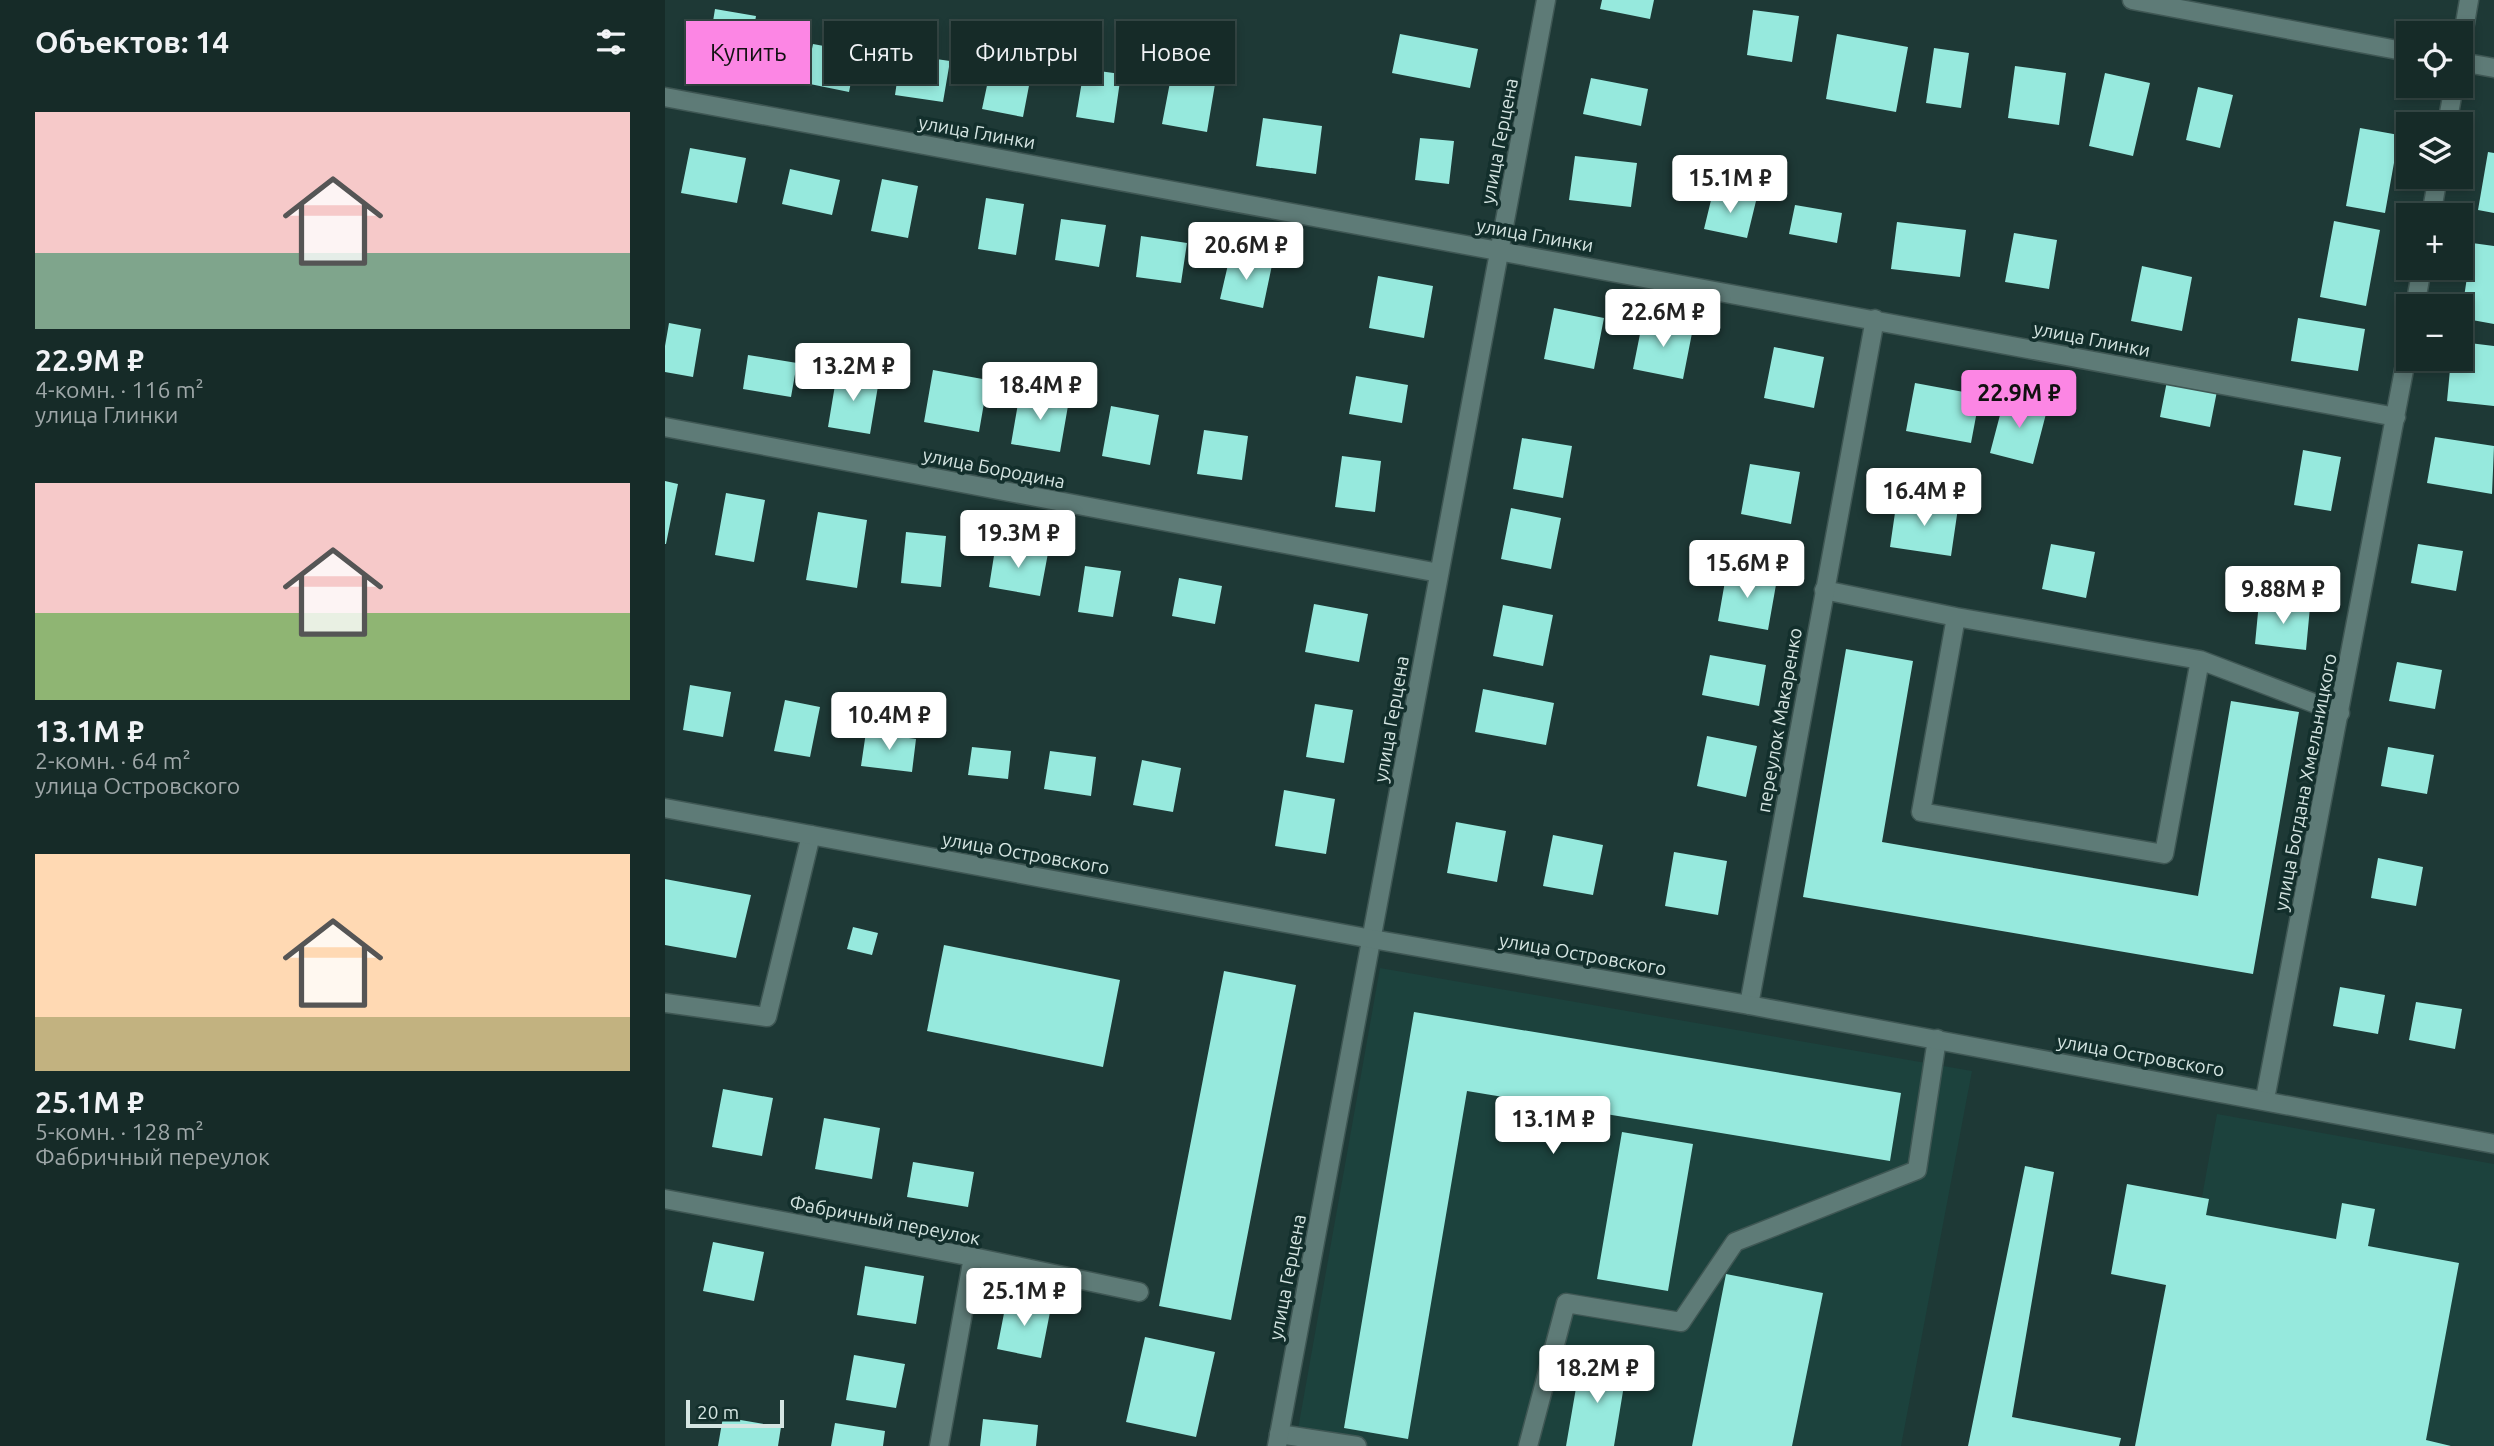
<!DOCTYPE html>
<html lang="ru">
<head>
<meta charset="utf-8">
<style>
	:root { --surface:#162b28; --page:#233734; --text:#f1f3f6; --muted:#9ea7a8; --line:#354745; --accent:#fc86e4 }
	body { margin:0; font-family:Ubuntu,sans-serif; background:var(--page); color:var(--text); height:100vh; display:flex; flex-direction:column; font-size:26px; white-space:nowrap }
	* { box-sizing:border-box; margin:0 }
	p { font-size:23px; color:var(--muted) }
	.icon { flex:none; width:38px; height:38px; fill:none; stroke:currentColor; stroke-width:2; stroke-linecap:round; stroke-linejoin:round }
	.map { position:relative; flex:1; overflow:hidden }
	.drawer { display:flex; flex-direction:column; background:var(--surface); width:665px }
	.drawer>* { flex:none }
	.banner { position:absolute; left:21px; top:21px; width:665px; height:63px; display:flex; gap:14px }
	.tools { position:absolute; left:1731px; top:21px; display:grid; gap:14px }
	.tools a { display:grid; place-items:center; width:77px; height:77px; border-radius:0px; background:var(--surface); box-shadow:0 4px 10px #0003,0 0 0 2px var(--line); font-size:35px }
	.scale { position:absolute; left:21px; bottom:18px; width:98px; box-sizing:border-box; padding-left:7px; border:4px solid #d5e5e2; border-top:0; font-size:19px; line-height:24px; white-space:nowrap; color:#d5e5e2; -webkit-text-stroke:5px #132f2c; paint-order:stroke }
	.price { position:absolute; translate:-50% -60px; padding:0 16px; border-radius:7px; background:#fff; color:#222; font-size:23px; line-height:46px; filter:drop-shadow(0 2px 4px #0008) }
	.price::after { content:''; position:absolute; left:50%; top:42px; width:21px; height:16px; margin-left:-10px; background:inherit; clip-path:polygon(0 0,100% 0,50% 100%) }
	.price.current { background:var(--accent); color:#111 }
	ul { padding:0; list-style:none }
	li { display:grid; align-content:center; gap:14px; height:371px; padding:0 35px }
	li span { display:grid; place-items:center; height:217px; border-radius:0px; color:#555 }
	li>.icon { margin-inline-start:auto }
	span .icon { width:126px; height:126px; fill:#fffc; stroke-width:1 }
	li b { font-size:30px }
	h2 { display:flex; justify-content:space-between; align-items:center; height:84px; padding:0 35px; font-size:30px }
	.pill { padding:0 24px; border-radius:0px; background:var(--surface); box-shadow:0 4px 10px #0003,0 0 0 2px var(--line); font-size:24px; line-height:63px }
	.pill.current { background:var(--accent); color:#111 }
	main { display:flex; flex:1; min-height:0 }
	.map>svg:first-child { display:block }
	.built { fill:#1c423d }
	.building { fill:#96e9dd }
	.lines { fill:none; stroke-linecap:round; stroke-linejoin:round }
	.lane-casing { stroke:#3f5754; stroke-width:21 }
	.street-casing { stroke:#3f5754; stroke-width:21 }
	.secondary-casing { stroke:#3f5754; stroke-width:21 }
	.lane { stroke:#5e7b77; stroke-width:18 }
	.street { stroke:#5e7b77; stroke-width:18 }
	.secondary { stroke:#5e7b77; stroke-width:18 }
	.labels { text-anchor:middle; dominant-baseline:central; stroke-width:7; stroke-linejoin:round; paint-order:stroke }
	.street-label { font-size:19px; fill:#d5e5e2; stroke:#132f2c }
</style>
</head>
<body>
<main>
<section class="drawer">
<h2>Объектов: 14<svg class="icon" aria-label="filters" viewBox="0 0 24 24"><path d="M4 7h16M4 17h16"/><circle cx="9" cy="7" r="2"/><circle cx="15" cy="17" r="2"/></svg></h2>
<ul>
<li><span style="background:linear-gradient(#f6c9c9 65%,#7fa58c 0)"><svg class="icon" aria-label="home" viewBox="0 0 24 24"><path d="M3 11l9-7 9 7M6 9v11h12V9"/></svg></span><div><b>22.9M ₽</b><p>4-комн. · 116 m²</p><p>улица Глинки</p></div></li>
<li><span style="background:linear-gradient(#f6c9c9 60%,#8fb573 0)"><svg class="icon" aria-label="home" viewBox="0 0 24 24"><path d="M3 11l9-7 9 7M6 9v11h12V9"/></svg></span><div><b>13.1M ₽</b><p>2-комн. · 64 m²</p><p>улица Островского</p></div></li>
<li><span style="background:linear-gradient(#ffd9b3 75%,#c2b280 0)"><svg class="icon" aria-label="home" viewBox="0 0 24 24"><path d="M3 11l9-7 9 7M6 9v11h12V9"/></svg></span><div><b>25.1M ₽</b><p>5-комн. · 128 m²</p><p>Фабричный переулок</p></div></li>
</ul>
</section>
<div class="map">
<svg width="1829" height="1446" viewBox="0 0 1829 1446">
	<rect width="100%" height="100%" fill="#1e3936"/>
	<path class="built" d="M 715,968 L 1307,1071 L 1236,1446 L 630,1446 Z
		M 1552,1114 L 1829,1164 L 1829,1446 L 1492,1446 Z"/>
	<path class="building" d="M 937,0 L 989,0 L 985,19 L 935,9 Z
		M 50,9 L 91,16 L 85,52 L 44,46 Z
		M 1088,10 L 1134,16 L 1127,62 L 1082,55 Z
		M 735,34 L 813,49 L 805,88 L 727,73 Z
		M 1172,34 L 1243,47 L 1231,112 L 1161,99 Z
		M 148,44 L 192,52 L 184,92 L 140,83 Z
		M 1269,48 L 1304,53 L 1296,108 L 1261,103 Z
		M 236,54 L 285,61 L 278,102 L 230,95 Z
		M 327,62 L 367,70 L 358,117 L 317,109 Z
		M 1350,66 L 1401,73 L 1394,125 L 1343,118 Z
		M 419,69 L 456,74 L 449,123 L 411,117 Z
		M 1440,73 L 1485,83 L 1468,156 L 1424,146 Z
		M 506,77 L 550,84 L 542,132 L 497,124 Z
		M 926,78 L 983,89 L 976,126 L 918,114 Z
		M 1533,87 L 1568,95 L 1555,148 L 1521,140 Z
		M 598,118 L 657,126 L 651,174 L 591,166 Z
		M 1695,128 L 1734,135 L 1720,213 L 1681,206 Z
		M 755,138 L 789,141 L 784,184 L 750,180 Z
		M 25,148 L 81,158 L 72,203 L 16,193 Z
		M 1823,152 L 1829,153 L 1829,213 L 1813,210 Z
		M 910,156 L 972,163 L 966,207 L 904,200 Z
		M 125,169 L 175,180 L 167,215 L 117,204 Z
		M 217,179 L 253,186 L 243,238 L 206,231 Z
		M 1048,192 L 1091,201 L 1082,238 L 1039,229 Z
		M 321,198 L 359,204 L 351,255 L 313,249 Z
		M 1130,205 L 1177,213 L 1172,243 L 1124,234 Z
		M 396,219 L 441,225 L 434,267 L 390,260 Z
		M 1669,221 L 1715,230 L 1701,306 L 1655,297 Z
		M 1232,222 L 1301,230 L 1295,277 L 1226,269 Z
		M 1349,233 L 1392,240 L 1384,289 L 1340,282 Z
		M 476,236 L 522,243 L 516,283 L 471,277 Z
		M 1807,243 L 1829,246 L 1829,324 L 1796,318 Z
		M 565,256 L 607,265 L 598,308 L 555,299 Z
		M 1477,266 L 1527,277 L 1517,331 L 1466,321 Z
		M 713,276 L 768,286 L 759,338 L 704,328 Z
		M 889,308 L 939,318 L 929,369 L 879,359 Z
		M 1633,318 L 1700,329 L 1693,371 L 1626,361 Z
		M 978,319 L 1028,328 L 1018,379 L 968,369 Z
		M 4,323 L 36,329 L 28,377 L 0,372 L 0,346 Z
		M 1796,342 L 1829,346 L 1829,406 L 1782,401 L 1786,359 L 1796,359 Z
		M 1109,347 L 1159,357 L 1149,408 L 1099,398 Z
		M 83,355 L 132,363 L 126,397 L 78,389 Z
		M 268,370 L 323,380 L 314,432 L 259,422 Z
		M 172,373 L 214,380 L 205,434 L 163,427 Z
		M 691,376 L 743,385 L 737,423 L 684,414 Z
		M 1502,381 L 1552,391 L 1545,427 L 1495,417 Z
		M 1250,383 L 1315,395 L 1306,443 L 1241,431 Z
		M 355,392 L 404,400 L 395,452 L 346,444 Z
		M 1340,396 L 1383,406 L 1368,464 L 1325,453 Z
		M 446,406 L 494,415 L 485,465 L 437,456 Z
		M 539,430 L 583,436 L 577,480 L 532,474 Z
		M 1770,437 L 1829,446 L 1827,494 L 1762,483 Z
		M 857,438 L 907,446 L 898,498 L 848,489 Z
		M 1638,450 L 1676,457 L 1666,511 L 1629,505 Z
		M 677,456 L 716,461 L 710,512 L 670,507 Z
		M 1085,464 L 1135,472 L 1126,524 L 1076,514 Z
		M 0,481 L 13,484 L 1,544 L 0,544 Z
		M 61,493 L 100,500 L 89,562 L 50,555 Z
		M 1232,499 L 1293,508 L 1286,556 L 1225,547 Z
		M 846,508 L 896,518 L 886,569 L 836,559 Z
		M 153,512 L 202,520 L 192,588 L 141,580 Z
		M 241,532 L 281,536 L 276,587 L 236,583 Z
		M 331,543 L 383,553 L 375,596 L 324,587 Z
		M 1386,544 L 1430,552 L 1421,598 L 1377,589 Z
		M 1753,544 L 1798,551 L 1791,591 L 1746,583 Z
		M 420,566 L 456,571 L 448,617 L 413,612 Z
		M 1062,570 L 1112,579 L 1103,630 L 1053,621 Z
		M 514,578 L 557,586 L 550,624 L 507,616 Z
		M 1594,602 L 1645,607 L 1641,650 L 1590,644 Z
		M 649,604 L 703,614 L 694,662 L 640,652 Z
		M 838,605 L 888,615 L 878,666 L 828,656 Z
		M 1181,649 L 1248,661 L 1217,842 L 1533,896 L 1566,701 L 1634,712 L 1588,974 L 1138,897 Z
		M 1045,655 L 1101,665 L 1094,706 L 1037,695 Z
		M 1732,662 L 1777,670 L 1770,709 L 1724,701 Z
		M 25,685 L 66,692 L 58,737 L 18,730 Z
		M 818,689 L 889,703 L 881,745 L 810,732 Z
		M 120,700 L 155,707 L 145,757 L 109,751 Z
		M 650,704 L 688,710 L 679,763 L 641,757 Z
		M 201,732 L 251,739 L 247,772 L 196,766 Z
		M 1042,736 L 1092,746 L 1081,797 L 1032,786 Z
		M 307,747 L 346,751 L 343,779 L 303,775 Z
		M 1723,747 L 1769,755 L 1762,794 L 1716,786 Z
		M 385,751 L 431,757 L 426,796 L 379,789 Z
		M 477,760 L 516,768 L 508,812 L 468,805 Z
		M 619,790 L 670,799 L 661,854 L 610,846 Z
		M 791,822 L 841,831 L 832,882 L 782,873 Z
		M 888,835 L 938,845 L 928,895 L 878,886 Z
		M 1009,852 L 1062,861 L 1053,915 L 1000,906 Z
		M 1713,858 L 1758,867 L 1751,906 L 1706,898 Z
		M 0,879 L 86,895 L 71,958 L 0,945 Z
		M 188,927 L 213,933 L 207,955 L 182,949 Z
		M 279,945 L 455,980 L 438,1067 L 262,1031 Z
		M 559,971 L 631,985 L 566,1320 L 494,1306 Z
		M 1675,987 L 1720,995 L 1713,1034 L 1668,1026 Z
		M 1751,1002 L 1797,1009 L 1790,1049 L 1744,1040 Z
		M 749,1012 L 1236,1093 L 1225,1161 L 802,1091 L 743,1439 L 679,1428 Z
		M 58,1089 L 108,1098 L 97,1156 L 47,1147 Z
		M 159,1118 L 215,1128 L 207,1179 L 150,1169 Z
		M 957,1132 L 1028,1144 L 1003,1291 L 932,1279 Z
		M 248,1162 L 309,1172 L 303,1207 L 242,1197 Z
		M 1360,1166 L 1389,1172 L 1347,1417 L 1456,1438 L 1454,1446 L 1303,1446 Z
		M 1462,1184 L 1544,1199 L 1541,1215 L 1671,1239 L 1677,1203 L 1710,1209 L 1703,1246 L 1794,1263 L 1761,1440 L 1786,1446 L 1470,1446 L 1501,1285 L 1446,1274 Z
		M 48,1242 L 99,1252 L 89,1301 L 38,1291 Z
		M 200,1266 L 259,1276 L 251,1324 L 192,1315 Z
		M 1061,1274 L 1158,1293 L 1127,1446 L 1027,1446 Z
		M 342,1298 L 386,1307 L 376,1358 L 332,1349 Z
		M 480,1337 L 550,1352 L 531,1437 L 461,1422 Z
		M 189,1355 L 240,1364 L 231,1408 L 181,1400 Z
		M 916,1359 L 962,1367 L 949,1446 L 901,1446 Z
		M 58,1417 L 116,1427 L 113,1446 L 53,1446 Z
		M 318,1419 L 373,1425 L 371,1446 L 315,1446 Z
		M 170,1423 L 220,1431 L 218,1446 L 166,1446 Z"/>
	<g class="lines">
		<defs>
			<path id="lane" d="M 1159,590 L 1291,617
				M 1535,660 L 1499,854 L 1256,812 L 1291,617 L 1535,660 L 1675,713
				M 0,1003 L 102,1017 L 146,835
				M 614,1434 L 692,1446
				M 863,1446 L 901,1303 L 1016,1322 L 1070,1242 L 1252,1170 L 1272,1039"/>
			<path id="street" d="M 1467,0 L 1743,52
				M 1796,47 L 1804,0
				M 1796,62 L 1829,68
				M 0,97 L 1731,417
				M 1782,124 L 1789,86
				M 1766,215 L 1773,177
				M 1750,306 L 1757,268
				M 0,427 L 774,573
				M 1084,1005 L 1210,319
				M 1600,1099 L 1743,349
				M 0,1199 L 308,1257 L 474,1292
				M 274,1446 L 308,1257
				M 612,1446 L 881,0"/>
			<path id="secondary" d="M 0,808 L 707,939 L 1084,1005 L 1829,1144"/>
		</defs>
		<use href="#lane" class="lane-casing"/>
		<use href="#street" class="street-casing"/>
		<use href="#secondary" class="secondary-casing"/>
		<use href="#lane" class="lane"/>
		<use href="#street" class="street"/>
		<use href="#secondary" class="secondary"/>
	</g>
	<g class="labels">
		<g class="street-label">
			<text transform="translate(312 132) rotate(10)">улица Глинки</text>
			<text transform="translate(834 141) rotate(-79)">улица Герцена</text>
			<text transform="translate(870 235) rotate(10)">улица Глинки</text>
			<text transform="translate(1427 339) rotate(11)">улица Глинки</text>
			<text transform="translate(329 468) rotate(11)">улица Бородина</text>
			<text transform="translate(726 719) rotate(-80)">улица Герцена</text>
			<text transform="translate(1114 720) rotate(-80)">переулок Макаренко</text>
			<text transform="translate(1640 782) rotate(-79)">улица Богдана Хмельницкого</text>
			<text transform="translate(361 853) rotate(10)">улица Островского</text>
			<text transform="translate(918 954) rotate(10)">улица Островского</text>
			<text transform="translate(1476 1055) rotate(10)">улица Островского</text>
			<text transform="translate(220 1220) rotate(11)">Фабричный переулок</text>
			<text transform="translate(622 1277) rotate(-79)">улица Герцена</text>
		</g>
	</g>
</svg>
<div class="tools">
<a><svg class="icon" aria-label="locate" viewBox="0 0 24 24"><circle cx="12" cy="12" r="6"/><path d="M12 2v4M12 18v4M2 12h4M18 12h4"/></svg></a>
<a><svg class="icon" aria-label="layers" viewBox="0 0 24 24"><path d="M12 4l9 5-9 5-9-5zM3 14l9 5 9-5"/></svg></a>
<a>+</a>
<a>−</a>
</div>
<div class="scale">20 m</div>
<b class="price" style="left:1065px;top:215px">15.1M ₽</b>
<b class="price" style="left:581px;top:282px">20.6M ₽</b>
<b class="price" style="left:998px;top:349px">22.6M ₽</b>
<b class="price" style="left:188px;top:403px">13.2M ₽</b>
<b class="price" style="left:375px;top:422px">18.4M ₽</b>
<b class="price current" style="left:1354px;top:430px">22.9M ₽</b>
<b class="price" style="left:1259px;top:528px">16.4M ₽</b>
<b class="price" style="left:353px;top:570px">19.3M ₽</b>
<b class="price" style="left:1082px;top:600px">15.6M ₽</b>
<b class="price" style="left:1618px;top:626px">9.88M ₽</b>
<b class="price" style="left:224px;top:752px">10.4M ₽</b>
<b class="price" style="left:888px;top:1156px">13.1M ₽</b>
<b class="price" style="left:359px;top:1328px">25.1M ₽</b>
<b class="price" style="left:932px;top:1405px">18.2M ₽</b>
<div class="banner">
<a class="pill current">Купить</a>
<a class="pill">Снять</a>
<a class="pill">Фильтры</a>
<a class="pill">Новое</a>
</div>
</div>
</main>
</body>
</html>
